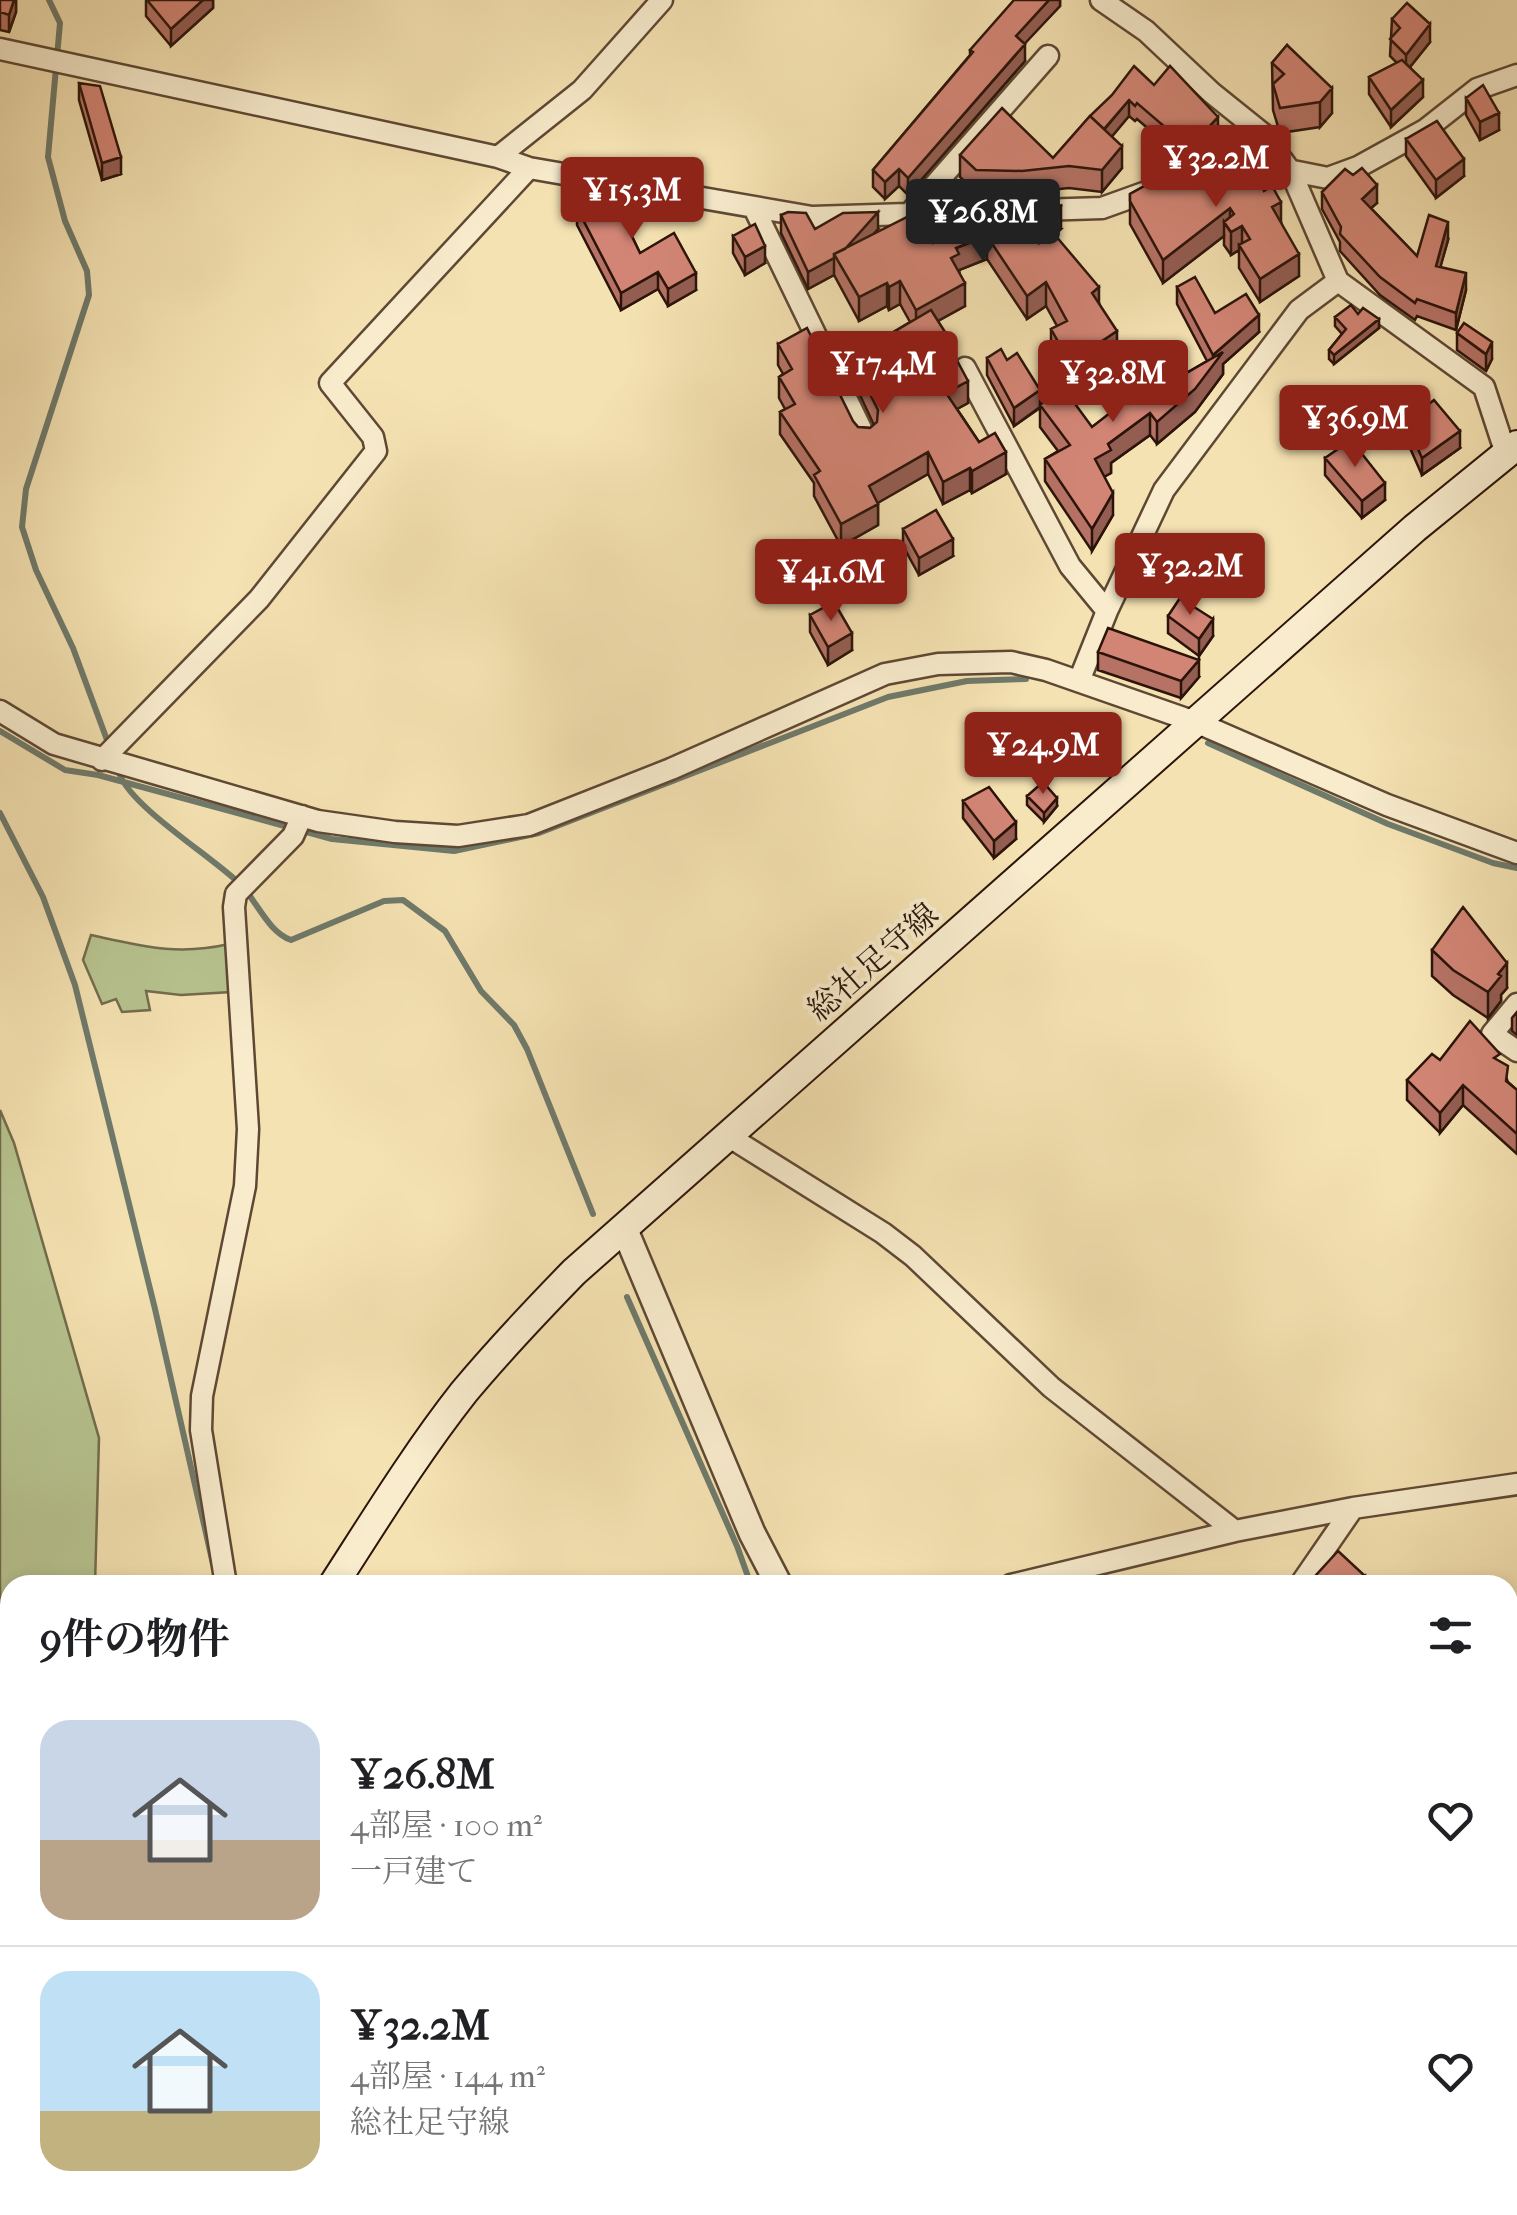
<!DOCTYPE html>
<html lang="ja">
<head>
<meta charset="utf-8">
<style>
	:root { --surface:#fff; --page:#f6f6f6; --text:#202124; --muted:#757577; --line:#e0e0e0; --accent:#8f2418 }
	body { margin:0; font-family:"IM FELL French Canon","Noto Serif JP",serif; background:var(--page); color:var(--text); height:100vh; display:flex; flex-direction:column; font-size:38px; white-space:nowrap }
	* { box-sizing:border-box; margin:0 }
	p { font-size:32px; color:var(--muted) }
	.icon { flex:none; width:55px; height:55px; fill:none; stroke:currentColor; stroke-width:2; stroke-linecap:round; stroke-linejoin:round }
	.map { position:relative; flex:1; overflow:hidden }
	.sheet { position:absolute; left:0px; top:1575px; width:1518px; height:640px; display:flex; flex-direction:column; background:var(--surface); border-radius:30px 30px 0 0; box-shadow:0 5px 15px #0003 }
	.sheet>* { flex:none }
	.price { position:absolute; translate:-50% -85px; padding:0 22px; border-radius:10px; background:var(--accent); color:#fff; font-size:32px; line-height:65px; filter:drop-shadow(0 2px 5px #0008) }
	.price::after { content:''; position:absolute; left:50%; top:60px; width:30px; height:22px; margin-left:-15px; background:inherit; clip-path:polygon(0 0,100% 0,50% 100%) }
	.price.selected { background:#222; color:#fff }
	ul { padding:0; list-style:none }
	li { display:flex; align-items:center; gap:30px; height:250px; padding:0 40px }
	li+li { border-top:2px solid var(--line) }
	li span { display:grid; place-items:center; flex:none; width:280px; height:200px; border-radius:30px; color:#555 }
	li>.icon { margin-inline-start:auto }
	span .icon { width:120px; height:120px; fill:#fffc; stroke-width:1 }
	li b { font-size:42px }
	h2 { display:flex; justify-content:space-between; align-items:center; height:120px; padding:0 40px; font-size:42px }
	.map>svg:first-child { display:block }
	.green { fill:#b7c490; stroke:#726c4d; stroke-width:2.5 }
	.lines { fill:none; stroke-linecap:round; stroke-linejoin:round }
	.stream { stroke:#6f7a6b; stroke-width:6 }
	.minor-casing { stroke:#5e4834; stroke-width:25 }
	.tertiary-casing { stroke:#5e4834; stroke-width:30 }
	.secondary-casing { stroke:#2c140a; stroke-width:32 }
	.minor { stroke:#f8eccd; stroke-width:20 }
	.tertiary { stroke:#f8eccd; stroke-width:25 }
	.secondary { stroke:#f8eccd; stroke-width:28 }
	.wall { fill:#b57265; stroke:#2c140a; stroke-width:2.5 }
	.shaded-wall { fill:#935d52; stroke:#2c140a; stroke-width:2.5 }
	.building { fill:#d28575; stroke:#2c140a; stroke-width:2.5 }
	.labels { text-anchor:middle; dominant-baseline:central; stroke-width:8; stroke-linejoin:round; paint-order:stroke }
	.street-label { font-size:32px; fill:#2c140a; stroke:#f8eccd }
</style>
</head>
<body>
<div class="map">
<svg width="1517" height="2215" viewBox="0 0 1517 2215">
	<rect width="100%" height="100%" fill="#f5e2b2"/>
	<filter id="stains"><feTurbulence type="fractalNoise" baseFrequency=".002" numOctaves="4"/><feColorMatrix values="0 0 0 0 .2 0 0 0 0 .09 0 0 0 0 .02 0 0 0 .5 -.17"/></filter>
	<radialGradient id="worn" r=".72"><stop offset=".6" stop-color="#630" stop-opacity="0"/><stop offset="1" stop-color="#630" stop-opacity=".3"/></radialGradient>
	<path class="green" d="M 91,935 C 142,946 177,956 229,944 L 231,992 L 181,995 L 146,991 L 150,1010 L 122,1012 L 116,999 L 102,1004 L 83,960 Z
		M 0,1110 L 14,1143 L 99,1438 L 95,1585 L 10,1585 L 10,1674 L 0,1679 Z
		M 10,2052 L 10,2205 L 302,2205 L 298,2215 L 0,2215 L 0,2053 Z"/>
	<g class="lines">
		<path class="stream" d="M 49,0 L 60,23 L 48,157 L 65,221 L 87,271 L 89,295 L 26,489 L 22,527 L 36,570 L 73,648 L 107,740
			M 0,731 L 65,770 L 98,775 L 332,839 L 454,851 L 539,833 L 888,697 L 967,681 L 1026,679
			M 1208,743 L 1388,824 L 1493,863 L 1517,868
			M 120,775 C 133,808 211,856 240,884 C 257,901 268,932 291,940 L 384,901 L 403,900 L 445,931 L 481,991 L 514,1025 L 527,1049 L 593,1214
			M 0,813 L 43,897 L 75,985 L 155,1309 L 213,1564
			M 627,1297 L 737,1546 L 751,1585
			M 0,1864 L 10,1860
			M 1492,2205 L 1506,2215"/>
		<defs>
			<path id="minor" d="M 1101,0 L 1146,31 L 1212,93 L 1263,134 L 1291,172 L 1338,281 L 1484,387 L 1506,454
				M 0,49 L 498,157 L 529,168 L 812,217 L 1102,208 L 1152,190
				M 498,157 L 582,90 L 662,0
				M 1226,164 L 1237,160 L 1328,178 L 1358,167 L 1425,130 L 1477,89 L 1517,75
				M 754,208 L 865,437
				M 910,213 L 1048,56
				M 965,368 L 1070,566 L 1107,611
				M 1079,681 L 1107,611 L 1164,490 L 1299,310 L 1338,281
				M 0,711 L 54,744 L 318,821 L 395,832 L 458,836 L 529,825 L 671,769 L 885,674 L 938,664 L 1011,662 L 1046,670 L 1198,723 L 1387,805 L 1517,853
				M 102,760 L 259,599 L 376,451 L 373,437 L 330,383 L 529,168
				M 1517,1004 L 1492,1034 L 1517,1051
				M 728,1136 L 883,1233 L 913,1256 L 1051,1387 L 1235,1531
				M 226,1585 L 201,1430 L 202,1396 L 245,1186 L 248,1129 L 234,907 L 236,894 L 293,836 L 302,816
				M 1011,1585 L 1235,1531 L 1353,1508 L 1517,1484
				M 1300,1585 L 1353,1508
				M 1508,1966 L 1517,1958
				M 467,2205 L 470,2215"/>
			<path id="tertiary" d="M 624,1228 L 752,1533 L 779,1585
				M 1508,2184 L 1517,2191"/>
			<path id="secondary" d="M 333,1585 C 375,1520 416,1453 464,1392 C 499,1350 536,1311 574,1272 L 1415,528 L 1517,445
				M 0,1901 L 10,1898"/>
		</defs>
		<use href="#minor" class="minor-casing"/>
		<use href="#tertiary" class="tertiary-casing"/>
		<use href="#secondary" class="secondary-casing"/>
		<use href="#minor" class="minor"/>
		<use href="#tertiary" class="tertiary"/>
		<use href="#secondary" class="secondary"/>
	</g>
	<path class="wall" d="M 0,0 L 16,0 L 16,12 L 9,32 L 0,30 Z
		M 146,0 L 213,0 L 213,8 L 171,46 L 146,16 Z
		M 1060,0 L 1060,6 L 1024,43 L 1025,61 L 908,195 L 899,186 L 885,199 L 873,187 L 873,170 L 970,55 L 970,50 Z
		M 1392,19 L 1430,42 L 1410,67 L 1423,97 L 1391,127 L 1369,94 L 1369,77 L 1397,63 L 1390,56 Z
		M 1287,45 L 1332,113 L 1320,127 L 1280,133 L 1273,110 L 1272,63 Z
		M 79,83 L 121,174 L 102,180 L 79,100 Z
		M 1154,85 L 1218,133 L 1207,145 L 1173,150 L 1137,119 L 1135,121 L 1129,116 L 1112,136 L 1122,168 L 1102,192 L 1069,188 L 1022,193 L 976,192 L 960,177 L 960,155 L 1053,158 L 1090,116 Z
		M 1466,98 L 1499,130 L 1480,140 L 1466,115 Z
		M 1406,139 L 1464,176 L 1436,198 L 1406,156 Z
		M 1353,175 L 1377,203 L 1371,208 L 1417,256 L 1448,240 L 1440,267 L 1466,290 L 1456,330 L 1417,316 L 1415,320 L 1380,295 L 1340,251 L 1340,242 L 1322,209 L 1322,192 Z
		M 1150,183 L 1281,222 L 1299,276 L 1260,302 L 1239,268 L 1239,250 L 1231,255 L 1224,245 L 1224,236 L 1163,283 L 1130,224 L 1130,194 Z
		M 577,208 L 651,216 L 627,226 L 640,253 L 696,290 L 668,306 L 658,289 L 621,310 L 577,225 Z
		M 960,208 L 993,221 L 1061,229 L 1053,236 L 1099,303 L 1117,354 L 1087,374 L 1083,366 L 1064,375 L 1051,352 L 1051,329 L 1057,326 L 1046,306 L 1027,319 L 987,259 L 959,270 L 965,306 L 938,321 L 953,353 L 968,403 L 957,409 L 979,442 L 1006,474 L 972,493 L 970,490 L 943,504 L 928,474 L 878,502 L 878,525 L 841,546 L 814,496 L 814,483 L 780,434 L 780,412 L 785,409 L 779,398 L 779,377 L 783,374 L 778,365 L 778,344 L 858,427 L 870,428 L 874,425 L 859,393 L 859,372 L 892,353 L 892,333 L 910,322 L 900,304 L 889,310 L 887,306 L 859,321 L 834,275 L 808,289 L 781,233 L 781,215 L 815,229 L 878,229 L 873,234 L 933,243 L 960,229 Z
		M 733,236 L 765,263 L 745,275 L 733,253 Z
		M 1177,287 L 1215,313 L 1259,332 L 1223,364 L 1223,374 L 1195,412 L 1157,444 L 1150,435 L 1111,463 L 1111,473 L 1104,476 L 1113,515 L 1092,551 L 1045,481 L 1045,459 L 1058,451 L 1040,427 L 1040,408 L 1014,426 L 987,375 L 987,358 L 1007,360 L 1040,405 L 1092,427 L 1114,411 L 1107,401 L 1107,379 L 1176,379 L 1207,361 L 1177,304 Z
		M 1358,314 L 1379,328 L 1334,364 L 1329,359 L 1329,350 L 1342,334 L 1335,326 L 1335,317 Z
		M 1457,333 L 1492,359 L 1486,371 L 1457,350 Z
		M 1406,422 L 1460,448 L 1422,475 L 1406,439 Z
		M 1325,458 L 1385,500 L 1362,518 L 1325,475 Z
		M 903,529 L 953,556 L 919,575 L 903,546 Z
		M 810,615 L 852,650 L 828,665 L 810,632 Z
		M 1168,616 L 1213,636 L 1199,656 L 1168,633 Z
		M 1098,652 L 1199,677 L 1181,698 L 1098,670 Z
		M 1027,796 L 1057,806 L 1044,822 L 1027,805 Z
		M 963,801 L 1016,839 L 994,858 L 963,818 Z
		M 1432,950 L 1507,988 L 1501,995 L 1501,1001 L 1488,1018 L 1453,995 L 1432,976 Z
		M 1517,1012 L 1517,1035 L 1512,1031 L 1512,1018 Z
		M 1440,1060 L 1500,1062 L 1508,1082 L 1517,1090 L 1517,1154 L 1463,1105 L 1440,1133 L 1407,1100 L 1407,1080 Z
		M 1508,1762 L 1517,1771 L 1517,1839 L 1508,1830 Z
		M 1411,2205 L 1440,2205 L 1440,2207 L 1433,2215 L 1421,2215 Z"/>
	<path class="shaded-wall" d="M 14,0 L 16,0 L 16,12 L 9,32 L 9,15 Z
		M 203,0 L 213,0 L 213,8 L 171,46 L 171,29 Z
		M 1049,0 L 1060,0 L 1060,6 L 1016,53 L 1016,36 Z
		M 1430,24 L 1430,42 L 1406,72 L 1406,55 Z
		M 1025,44 L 1025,61 L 908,195 L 908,178 Z
		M 1423,80 L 1423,97 L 1391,127 L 1391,110 Z
		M 1332,88 L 1332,113 L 1320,127 L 1320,102 Z
		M 1129,100 L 1129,116 L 1104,146 L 1104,130 Z
		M 1499,113 L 1499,130 L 1480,140 L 1480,122 Z
		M 1218,117 L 1218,133 L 1207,145 L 1207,129 Z
		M 1122,146 L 1122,168 L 1102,192 L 1102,170 Z
		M 121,157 L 121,174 L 102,180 L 102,163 Z
		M 1464,159 L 1464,176 L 1436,198 L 1436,180 Z
		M 899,169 L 899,186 L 885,199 L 885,182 Z
		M 1377,185 L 1377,203 L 1362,216 L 1362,199 Z
		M 651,199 L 651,216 L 620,229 L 620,212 Z
		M 1281,202 L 1281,225 L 1272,207 Z
		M 1061,206 L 1061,229 L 1051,238 L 1038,244 L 1044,221 Z
		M 1230,208 L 1230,231 L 1224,222 L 1224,236 L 1163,283 L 1163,260 Z
		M 878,212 L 878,229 L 843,268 L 839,255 Z
		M 1448,222 L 1448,240 L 1436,283 L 1436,266 Z
		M 1242,226 L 1242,248 L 1239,245 L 1239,250 L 1231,255 L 1231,232 Z
		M 987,236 L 987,259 L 959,270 L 959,277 L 951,258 L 956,248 Z
		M 765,246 L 765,263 L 745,275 L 745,257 Z
		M 1299,254 L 1299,276 L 1260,302 L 1260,279 Z
		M 834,258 L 834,275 L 808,289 L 808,272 Z
		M 658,272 L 658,289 L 621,310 L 621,293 Z
		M 696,273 L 696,290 L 668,306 L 668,289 Z
		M 1466,273 L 1466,290 L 1456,330 L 1456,313 Z
		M 900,281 L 900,304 L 889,310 L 889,287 Z
		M 1046,282 L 1046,306 L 1027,319 L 1027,296 Z
		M 887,283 L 887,306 L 859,321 L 859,297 Z
		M 965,283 L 965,306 L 916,333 L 916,310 Z
		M 1099,287 L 1099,310 L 1092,293 Z
		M 1259,315 L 1259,332 L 1223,364 L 1223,374 L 1195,412 L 1157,444 L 1157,422 L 1213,364 L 1213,355 Z
		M 1379,319 L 1379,328 L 1334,364 L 1334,355 Z
		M 1117,331 L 1117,354 L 1087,374 L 1087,351 Z
		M 1083,342 L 1083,366 L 1064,375 L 1064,352 Z
		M 1492,342 L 1492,359 L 1486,371 L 1486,354 Z
		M 968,381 L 968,403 L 946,415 L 946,393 Z
		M 1040,390 L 1040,407 L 1014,426 L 1014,408 Z
		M 1150,413 L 1150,435 L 1111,463 L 1111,473 L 1095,482 L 1095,459 L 1108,444 Z
		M 1460,431 L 1460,448 L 1422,475 L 1422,458 Z
		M 928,452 L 928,474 L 869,508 L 869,486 Z
		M 1006,452 L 1006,474 L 972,493 L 972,471 Z
		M 970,468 L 970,490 L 943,504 L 943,482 Z
		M 1385,483 L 1385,500 L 1362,518 L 1362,501 Z
		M 1113,493 L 1113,515 L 1092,551 L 1092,529 Z
		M 878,504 L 878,525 L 841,546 L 841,524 Z
		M 953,539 L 953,556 L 919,575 L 919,558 Z
		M 1213,619 L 1213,636 L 1199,656 L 1199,639 Z
		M 852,633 L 852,650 L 828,665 L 828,647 Z
		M 1199,660 L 1199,677 L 1181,698 L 1181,681 Z
		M 1057,798 L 1057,806 L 1044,822 L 1044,813 Z
		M 1016,822 L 1016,839 L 994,858 L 994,841 Z
		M 1507,963 L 1507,988 L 1501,995 L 1501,1001 L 1488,1018 L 1488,992 L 1498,974 Z
		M 1463,1085 L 1463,1105 L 1440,1133 L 1440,1113 Z
		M 1365,1576 L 1365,1585 L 1356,1585 Z
		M 1426,2205 L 1440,2205 L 1440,2207 L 1433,2215 L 1426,2215 Z"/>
	<path class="building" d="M 0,0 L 14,0 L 9,15 L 0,12 Z
		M 147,0 L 203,0 L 171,29 Z
		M 1014,0 L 1049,0 L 1016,36 L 1025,44 L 908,178 L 899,169 L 885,182 L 873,170 L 973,52 L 970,50 Z
		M 1407,3 L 1430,24 L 1406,55 L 1390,39 L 1400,28 L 1392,19 Z
		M 1287,45 L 1332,88 L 1320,102 L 1280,108 L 1273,84 L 1284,74 L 1272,63 Z
		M 1402,60 L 1423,80 L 1391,110 L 1369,77 Z
		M 1134,66 L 1154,85 L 1170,66 L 1218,117 L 1207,129 L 1173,134 L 1137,103 L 1135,106 L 1129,100 L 1104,129 L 1090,116 L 1112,95 Z
		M 79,83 L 100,86 L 121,157 L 102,163 Z
		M 1483,85 L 1499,113 L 1480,122 L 1466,98 Z
		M 1002,108 L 1053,158 L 1090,116 L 1122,146 L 1102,170 L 1069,166 L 1022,171 L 976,170 L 960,155 Z
		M 1437,121 L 1464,159 L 1436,180 L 1406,139 Z
		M 1238,152 L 1245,153 L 1264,191 L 1272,186 L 1281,202 L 1272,207 L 1299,254 L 1260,279 L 1239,245 L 1250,239 L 1242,226 L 1231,232 L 1224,222 L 1234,214 L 1230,208 L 1163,260 L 1130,201 L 1130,194 L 1150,183 Z
		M 1362,168 L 1377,185 L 1362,199 L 1417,256 L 1429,215 L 1448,222 L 1436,266 L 1466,273 L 1456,313 L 1417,299 L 1415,303 L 1380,277 L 1340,234 L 1341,227 L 1322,192 L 1345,169 L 1353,175 Z
		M 636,183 L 644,185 L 651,199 L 620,212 L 640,253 L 674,233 L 696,273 L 668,289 L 658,272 L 621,293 L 577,208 Z
		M 1051,200 L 1061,206 L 1044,221 L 1051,229 L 1038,244 L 1055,235 L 1099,287 L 1092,293 L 1117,331 L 1087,351 L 1083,342 L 1064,352 L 1051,329 L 1067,321 L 1046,282 L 1027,296 L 987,236 L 956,248 L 959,254 L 951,258 L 965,283 L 916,310 L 900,281 L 889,287 L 887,283 L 859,297 L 834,254 L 917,212 L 933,243 L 967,225 L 960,208 L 973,203 L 984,202 L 993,221 L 1017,201 Z
		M 788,212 L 806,213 L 815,229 L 843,213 L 878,212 L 845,249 L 834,254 L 834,258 L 808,272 L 781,215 Z
		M 755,224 L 765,246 L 745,257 L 733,236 Z
		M 1195,277 L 1215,313 L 1246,294 L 1259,315 L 1213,355 L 1177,287 Z
		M 1351,305 L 1358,314 L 1363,308 L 1379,319 L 1334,355 L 1329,350 L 1346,329 L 1335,317 Z
		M 931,310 L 952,343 L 953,353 L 968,381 L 946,393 L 979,442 L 995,433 L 1006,452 L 972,471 L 970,468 L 943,482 L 928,452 L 869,486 L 878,504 L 841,524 L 814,475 L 820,471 L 780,412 L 795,404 L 779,377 L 792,369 L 778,344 L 807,328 L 853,421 L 858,427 L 870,428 L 877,422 L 878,410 L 859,372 L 901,349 L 892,333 Z
		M 1464,323 L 1492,342 L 1486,354 L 1457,333 Z
		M 1152,347 L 1176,379 L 1223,352 L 1195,389 L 1157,422 L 1150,413 L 1108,444 L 1111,450 L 1095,459 L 1113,493 L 1092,529 L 1045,459 L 1070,445 L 1040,405 L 1062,386 L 1092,427 L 1124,402 L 1107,379 Z
		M 1001,349 L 1007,360 L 1017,353 L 1040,390 L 1014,408 L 987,358 Z
		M 1434,400 L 1460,431 L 1422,458 L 1406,422 Z
		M 1351,440 L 1385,483 L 1362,501 L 1325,458 Z
		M 936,510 L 953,539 L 919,558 L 903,529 Z
		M 1180,598 L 1213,619 L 1199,639 L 1168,616 Z
		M 834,602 L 852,633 L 828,647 L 810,615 Z
		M 1108,628 L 1199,660 L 1181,681 L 1098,652 Z
		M 1043,782 L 1057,798 L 1044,813 L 1027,796 Z
		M 989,787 L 1016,822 L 994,841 L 963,801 Z
		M 1463,907 L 1507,963 L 1498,974 L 1501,976 L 1488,992 L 1453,970 L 1432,950 Z
		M 1470,1021 L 1500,1054 L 1494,1058 L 1508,1066 L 1506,1081 L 1517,1090 L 1517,1134 L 1463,1085 L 1440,1113 L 1407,1080 L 1432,1054 L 1440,1060 Z
		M 1338,1551 L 1365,1576 L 1356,1585 L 1307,1585 Z
		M 1508,1762 L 1517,1771 L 1517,1808 L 1508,1798 Z
		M 1293,2205 L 1305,2205 L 1318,2215 L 1285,2215 Z"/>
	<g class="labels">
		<g class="street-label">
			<text transform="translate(873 962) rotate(-41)">総社足守線</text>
		</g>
	</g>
	<rect width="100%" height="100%" filter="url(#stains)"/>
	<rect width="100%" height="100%" fill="url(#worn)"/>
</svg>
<b class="price" style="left:1216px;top:210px">¥32.2M</b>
<b class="price" style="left:632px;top:242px">¥15.3M</b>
<b class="price selected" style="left:983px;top:264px">¥26.8M</b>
<b class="price" style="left:883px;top:416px">¥17.4M</b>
<b class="price" style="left:1113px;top:425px">¥32.8M</b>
<b class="price" style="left:1355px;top:470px">¥36.9M</b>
<b class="price" style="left:1190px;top:618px">¥32.2M</b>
<b class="price" style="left:831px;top:624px">¥41.6M</b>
<b class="price" style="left:1043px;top:797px">¥24.9M</b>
<section class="sheet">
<h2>9件の物件<svg class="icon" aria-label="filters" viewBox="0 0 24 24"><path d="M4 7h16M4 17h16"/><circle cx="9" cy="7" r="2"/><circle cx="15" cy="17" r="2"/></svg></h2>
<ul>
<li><span style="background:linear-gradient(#c9d6e8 60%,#b9a48a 0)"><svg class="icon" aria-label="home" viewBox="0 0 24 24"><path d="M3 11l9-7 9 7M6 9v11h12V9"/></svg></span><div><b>¥26.8M</b><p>4部屋 · 100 m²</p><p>一戸建て</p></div><svg class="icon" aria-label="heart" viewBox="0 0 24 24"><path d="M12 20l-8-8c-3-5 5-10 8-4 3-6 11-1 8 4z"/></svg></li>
<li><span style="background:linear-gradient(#bfe0f5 70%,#c2b280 0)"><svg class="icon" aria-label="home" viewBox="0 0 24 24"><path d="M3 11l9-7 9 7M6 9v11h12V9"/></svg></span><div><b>¥32.2M</b><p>4部屋 · 144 m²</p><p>総社足守線</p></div><svg class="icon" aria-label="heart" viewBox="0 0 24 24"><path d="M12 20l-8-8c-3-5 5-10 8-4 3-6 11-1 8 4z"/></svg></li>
</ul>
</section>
</div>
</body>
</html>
